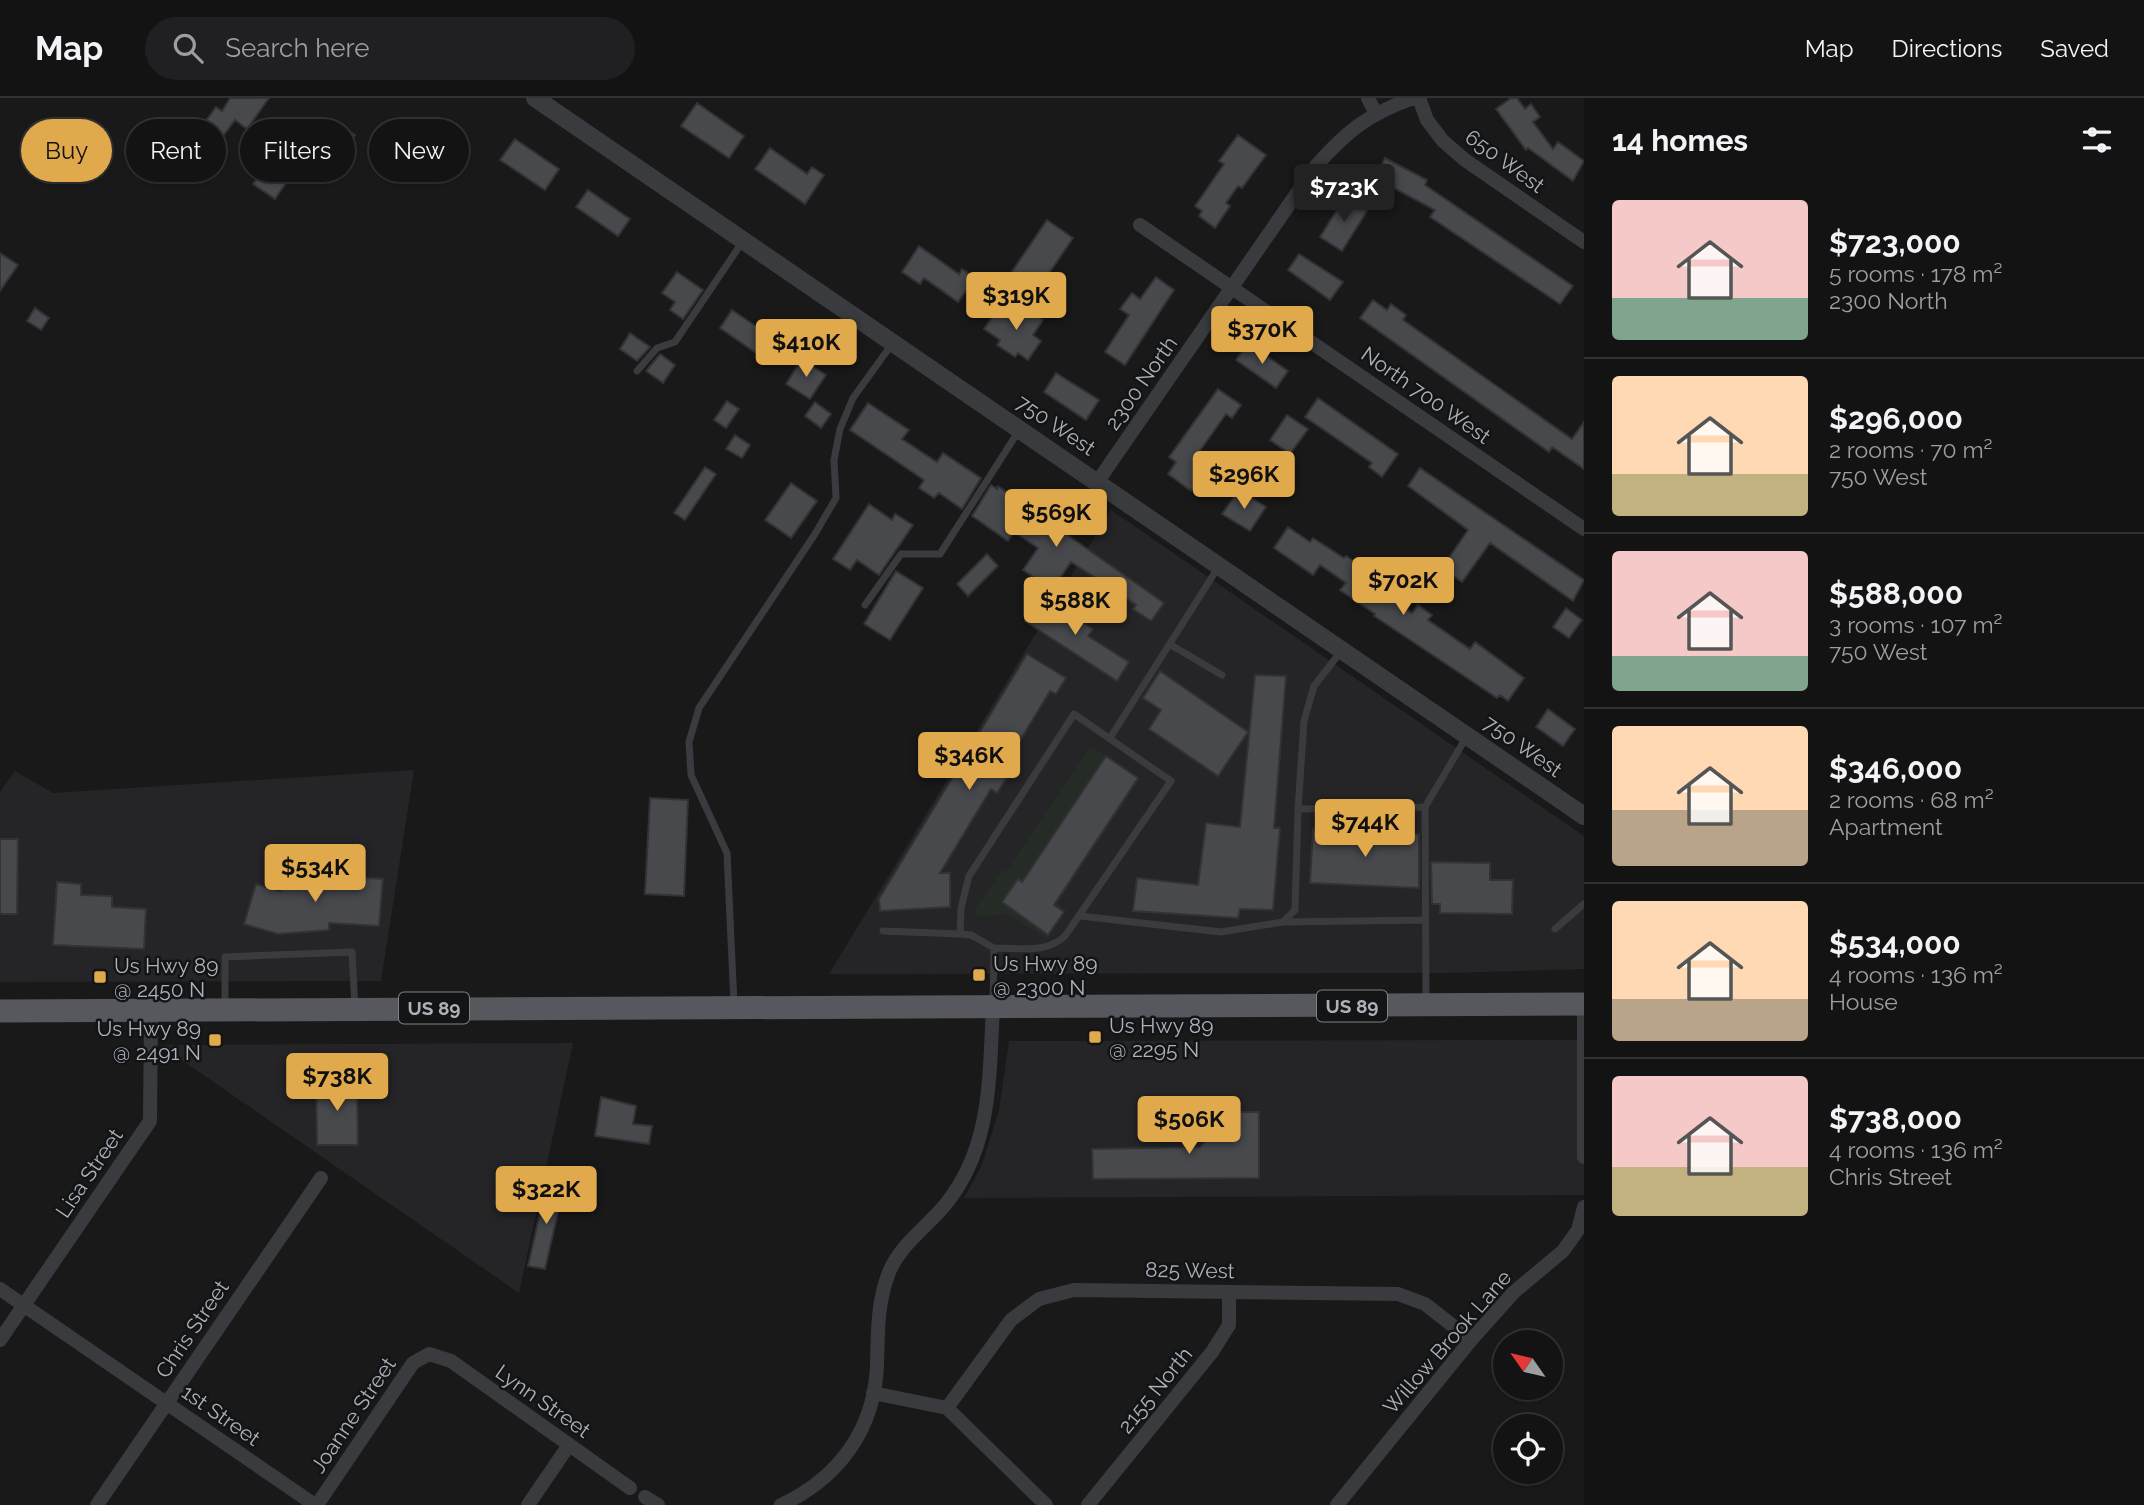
<!DOCTYPE html>
<html lang="en">
<head>
<meta charset="utf-8">
<style>
	:root { --surface:#131314; --page:#202022; --text:#f1f3f6; --muted:#9d9ea0; --line:#323234; --accent:#e0a94b }
	body { margin:0; font-family:Raleway,sans-serif; background:var(--page); color:var(--text); height:100vh; display:flex; flex-direction:column; font-size:26px; white-space:nowrap }
	* { box-sizing:border-box; margin:0 }
	p { font-size:23px; color:var(--muted) }
	.icon { flex:none; width:38px; height:38px; fill:none; stroke:currentColor; stroke-width:2; stroke-linecap:round; stroke-linejoin:round }
	.map { position:relative; flex:1; overflow:hidden }
	.details { display:flex; flex-direction:column; background:var(--surface); width:560px }
	.details>* { flex:none }
	.guide { position:absolute; left:21px; top:21px; width:665px; height:63px; display:flex; gap:14px }
	.needle { width:46px; rotate:304deg }
	.tools { position:absolute; left:1493px; top:1232px; display:grid; gap:14px }
	.tools a { display:grid; place-items:center; width:70px; height:70px; border-radius:50%; background:var(--surface); box-shadow:0 2px 5px #0004,0 0 0 2px var(--line); font-size:35px }
	.price { position:absolute; translate:-50% -60px; padding:0 16px; border-radius:7px; background:var(--accent); color:#111; font-size:23px; line-height:46px; filter:drop-shadow(0 2px 4px #0008) }
	.price::after { content:''; position:absolute; left:50%; top:42px; width:21px; height:16px; margin-left:-10px; background:inherit; clip-path:polygon(0 0,100% 0,50% 100%) }
	.price.selected { background:#222; color:#fff }
	ul { padding:0; list-style:none }
	li { display:flex; align-items:center; gap:21px; height:175px; padding:0 28px }
	li+li { border-top:2px solid var(--line) }
	li span { display:grid; place-items:center; flex:none; width:196px; height:140px; border-radius:7px; color:#555 }
	li>.icon { margin-inline-start:auto }
	span .icon { width:84px; height:84px; fill:#fffc; stroke-width:1 }
	li b { font-size:30px }
	h2 { display:flex; justify-content:space-between; align-items:center; height:84px; padding:0 28px; font-size:30px }
	.tag { padding:0 24px; border-radius:32px; background:var(--surface); box-shadow:0 2px 5px #0004,0 0 0 2px var(--line); font-size:24px; line-height:63px }
	.tag.selected { background:var(--accent); color:#111 }
	header { display:flex; align-items:center; gap:42px; box-sizing:border-box; height:98px; padding:0 35px; background:var(--surface); border-bottom:2px solid var(--line) }
	header strong { font-size:33px }
	nav { display:flex; gap:38px; margin-inline-start:auto; font-size:24px }
	.search { width:490px; height:63px; background:var(--page); display:flex; align-items:center; gap:18px; box-sizing:border-box; padding:0 24px; border-radius:38px; color:var(--muted); font-size:26px }
	main { display:flex; flex:1; min-height:0 }
	.map>svg:first-child { display:block }
	.built { fill:#252527 }
	.green { fill:#252c26 }
	.building { fill:#48494d; stroke:#333336; stroke-width:2 }
	.lines { fill:none; stroke-linecap:round; stroke-linejoin:round }
	.service { stroke:#3a3b3f; stroke-width:7 }
	.minor { stroke:#3a3b3f; stroke-width:14 }
	.tertiary { stroke:#3a3b3f; stroke-width:18 }
	.primary { stroke:#56585e; stroke-width:23 }
	.poi-dot { fill:#e0a94b; stroke:#131415; stroke-width:2.5 }
	.labels { text-anchor:middle; dominant-baseline:central; stroke-width:5; stroke-linejoin:round; paint-order:stroke }
	.shield { fill:#131415; stroke:#7e8188; stroke-width:2 }
	.shield-label { font-size:19px; font-weight:bold; fill:#acb0b9 }
	.street-label { font-size:21px; fill:#acb0b9; stroke:#131415 }
	.poi-label { font-size:21px; fill:#acb0b9; stroke:#131415; text-anchor:start }
</style>
</head>
<body>
<header>
<strong>Map</strong>
<div class="search"><svg class="icon" aria-label="search" viewBox="0 0 24 24"><circle cx="10" cy="10" r="6"/><path d="M15 15l6 6"/></svg>Search here</div>
<nav><a>Map</a><a>Directions</a><a>Saved</a></nav>
</header>
<main>
<div class="map">
<svg width="1584" height="1407" viewBox="0 0 1584 1407">
	<rect width="100%" height="100%" fill="#19191a"/>
	<path class="built" d="M 1111,412 L 1584,738 L 1584,871 L 1445,875 L 829,876 Z
		M 414,672 L 381,883 L 0,884 L 0,694 L 15,673 L 53,695 Z
		M 1584,942 L 1584,1097 L 964,1100 L 982,1067 L 999,1012 L 1009,943 Z
		M 573,945 L 519,1195 L 160,947 Z"/>
	<path class="green" d="M 1090,648 L 1140,681 L 1057,805 L 1066,812 L 1047,841 L 1008,816 L 977,819 L 975,811 L 1002,772 L 1006,774 Z"/>
	<path class="building" d="M 230,0 L 269,0 L 247,31 L 235,22 L 221,41 L 202,28 L 216,9 L 222,13 Z
		M 1511,0 L 1517,0 L 1525,11 L 1531,6 L 1540,19 L 1533,24 L 1553,51 L 1558,44 L 1584,63 L 1573,83 L 1528,50 L 1526,52 L 1496,11 Z
		M 697,5 L 744,38 L 729,60 L 681,28 Z
		M 331,21 L 355,37 L 325,83 L 301,67 Z
		M 1238,37 L 1266,57 L 1242,90 L 1238,88 L 1226,105 L 1230,108 L 1215,130 L 1199,118 L 1202,113 L 1195,108 L 1224,66 L 1219,63 Z
		M 515,41 L 559,71 L 545,92 L 500,62 Z
		M 770,50 L 807,76 L 812,69 L 824,77 L 805,106 L 755,71 Z
		M 1385,60 L 1427,82 L 1425,87 L 1573,188 L 1560,206 L 1430,119 L 1435,112 L 1375,80 Z
		M 271,61 L 292,76 L 275,101 L 253,86 Z
		M 588,92 L 630,121 L 618,138 L 576,109 Z
		M 1345,99 L 1367,113 L 1342,153 L 1320,139 Z
		M 1047,122 L 1073,140 L 1037,193 L 1011,175 Z
		M 919,148 L 959,176 L 962,171 L 975,180 L 958,204 L 924,180 L 920,186 L 902,174 Z
		M 0,155 L 18,167 L 0,193 Z
		M 1299,156 L 1343,184 L 1330,202 L 1288,172 Z
		M 677,174 L 703,192 L 683,221 L 670,212 L 675,204 L 662,195 Z
		M 1156,179 L 1174,192 L 1125,267 L 1105,254 L 1129,217 L 1120,211 L 1132,195 L 1140,201 Z
		M 1373,202 L 1387,212 L 1391,206 L 1406,217 L 1403,222 L 1572,341 L 1584,324 L 1584,371 L 1552,349 L 1549,354 L 1360,220 Z
		M 1024,208 L 1043,222 L 1033,237 L 1041,243 L 1028,262 L 1018,255 L 1015,259 L 997,247 L 1000,242 L 984,231 L 997,212 L 1013,223 Z
		M 35,210 L 49,220 L 41,232 L 27,223 Z
		M 732,212 L 772,239 L 759,257 L 720,230 Z
		M 630,235 L 650,249 L 637,263 L 620,251 Z
		M 1248,245 L 1288,273 L 1276,290 L 1236,262 Z
		M 660,256 L 675,267 L 663,285 L 646,273 Z
		M 802,261 L 826,277 L 810,301 L 786,286 Z
		M 1056,275 L 1099,302 L 1086,322 L 1044,294 Z
		M 1218,291 L 1241,307 L 1232,320 L 1226,316 L 1197,357 L 1210,366 L 1191,393 L 1168,376 L 1176,364 L 1169,359 Z
		M 1318,300 L 1398,356 L 1382,379 L 1369,369 L 1372,365 L 1305,319 Z
		M 727,303 L 739,311 L 726,330 L 714,322 Z
		M 815,304 L 831,316 L 821,330 L 805,318 Z
		M 868,305 L 909,332 L 902,341 L 937,364 L 943,355 L 981,380 L 962,411 L 939,395 L 934,400 L 919,390 L 924,382 L 850,332 Z
		M 1287,317 L 1308,331 L 1290,356 L 1270,342 Z
		M 735,337 L 750,347 L 742,360 L 726,351 Z
		M 705,369 L 716,376 L 685,422 L 674,415 Z
		M 1420,370 L 1584,482 L 1573,503 L 1490,445 L 1462,484 L 1442,470 L 1468,432 L 1408,388 Z
		M 791,385 L 817,403 L 791,440 L 765,422 Z
		M 991,387 L 997,391 L 998,388 L 1164,505 L 1151,523 L 1133,511 L 1136,507 L 1071,464 L 1052,492 L 1023,472 L 1038,450 L 1014,434 L 1008,443 L 972,418 Z
		M 1239,392 L 1266,409 L 1250,433 L 1222,416 Z
		M 869,406 L 892,422 L 895,416 L 913,427 L 879,477 L 857,462 L 850,472 L 833,461 Z
		M 1288,429 L 1310,444 L 1313,440 L 1344,460 L 1346,458 L 1376,478 L 1371,486 L 1412,515 L 1418,507 L 1432,517 L 1428,522 L 1470,551 L 1475,544 L 1524,580 L 1508,603 L 1500,597 L 1497,600 L 1374,518 L 1375,516 L 1340,492 L 1346,485 L 1320,467 L 1313,477 L 1274,450 Z
		M 987,456 L 998,468 L 968,498 L 957,486 Z
		M 896,473 L 923,490 L 890,542 L 864,526 Z
		M 1041,498 L 1093,531 L 1088,538 L 1129,564 L 1117,583 L 1025,523 Z
		M 1566,510 L 1582,522 L 1569,540 L 1553,529 Z
		M 1027,556 L 1066,580 L 1056,596 L 1050,593 L 1001,674 L 1008,678 L 997,695 L 991,691 L 940,775 L 950,775 L 950,809 L 880,813 L 879,801 Z
		M 1160,573 L 1248,634 L 1218,678 L 1149,631 L 1161,612 L 1143,600 Z
		M 1255,577 L 1286,578 L 1274,730 L 1280,730 L 1273,812 L 1240,811 L 1238,820 L 1133,813 L 1137,780 L 1198,787 L 1206,725 L 1240,729 Z
		M 1548,611 L 1575,631 L 1563,648 L 1536,629 Z
		M 1106,658 L 1138,680 L 1054,807 L 1064,814 L 1048,837 L 1002,804 L 1018,781 L 1022,784 Z
		M 650,700 L 688,702 L 684,798 L 645,796 Z
		M 1313,731 L 1419,736 L 1419,790 L 1310,785 Z
		M 0,741 L 18,741 L 17,816 L 0,816 Z
		M 1431,764 L 1490,765 L 1490,782 L 1513,782 L 1512,816 L 1440,815 L 1440,806 L 1432,806 Z
		M 287,770 L 343,787 L 344,778 L 383,781 L 379,828 L 329,825 L 329,832 L 278,836 L 244,826 L 256,786 L 280,793 Z
		M 57,784 L 81,786 L 81,797 L 112,798 L 112,809 L 146,811 L 144,851 L 53,847 Z
		M 316,983 L 357,983 L 358,1047 L 317,1047 Z
		M 601,999 L 636,1008 L 633,1026 L 652,1028 L 649,1046 L 595,1038 Z
		M 1231,1014 L 1259,1014 L 1259,1080 L 1093,1081 L 1092,1051 L 1200,1049 L 1220,1025 L 1232,1034 Z
		M 547,1084 L 564,1088 L 545,1171 L 528,1168 Z"/>
	<g class="lines">
		<path class="service" d="M 637,273 L 657,250 L 675,244 L 743,143
			M 865,507 L 901,456 L 940,456 L 1020,331
			M 1171,547 L 1222,577
			M 1342,552 L 1314,588 L 1304,623 L 1298,711 L 1425,709 L 1467,638
			M 1110,640 L 1219,468
			M 1425,709 L 1426,905
			M 1080,818 L 1221,834 L 1283,824 L 1295,812 L 1298,711
			M 1284,824 L 1425,822
			M 1555,831 L 1584,806
			M 883,833 L 960,836
			M 993,905 L 994,850 L 971,837 L 960,836 L 961,810 L 969,778 L 1074,616 L 1171,683 L 1065,838 C 1046,856 1018,850 994,850
			M 734,906 L 727,755 L 691,677 L 689,644 L 699,610 L 815,436 L 836,400 L 834,362 L 840,331 L 853,300 L 892,246
			M 225,909 L 225,859 L 352,854 L 355,910"/>
		<path class="minor" d="M 1368,0 L 1375,14
			M 1419,0 L 1427,22 L 1443,43 L 1465,62 L 1584,144
			M 1140,127 L 1584,431
			M 1098,383 L 1315,69 C 1348,32 1367,17 1413,0
			M 1584,906 L 1584,1059
			M 0,1191 L 315,1407
			M 0,1242 L 150,1023 L 151,912
			M 873,1295 L 947,1310 L 1046,1407
			M 947,1310 L 1011,1222 L 1039,1201 L 1074,1192 L 1398,1196 L 1425,1206 L 1471,1242
			M 645,1399 L 658,1407
			M 97,1407 L 321,1080
			M 317,1407 L 413,1265 L 429,1256 L 451,1263 L 630,1390
			M 528,1407 L 569,1347
			M 781,1407 C 839,1380 875,1331 877,1266 C 878,1235 877,1207 888,1177 C 898,1148 926,1130 945,1107 C 992,1050 989,980 993,909
			M 1088,1407 L 1212,1254 L 1229,1227 L 1229,1194
			M 1337,1407 L 1471,1242 L 1514,1194 L 1563,1153 L 1578,1132 L 1584,1109"/>
		<path class="tertiary" d="M 535,0 L 1584,718"/>
		<path class="primary" d="M 0,913 L 1584,906"/>
	</g>
	<g class="poi-dot">
		<rect x="972" y="870" width="14" height="14" rx="3.5"/>
		<rect x="93" y="872" width="14" height="14" rx="3.5"/>
		<rect x="1088" y="932" width="14" height="14" rx="3.5"/>
		<rect x="208" y="935" width="14" height="14" rx="3.5"/>
	</g>
	<g class="labels">
		<g class="shield">
			<rect x="1317" y="892.5" width="70" height="31" rx="5"/>
			<rect x="399" y="894.5" width="70" height="31" rx="5"/>
		</g>
		<g class="shield-label">
			<text x="1352" y="908">US 89</text>
			<text x="434" y="910">US 89</text>
		</g>
		<g class="street-label">
			<text transform="translate(1505 63) rotate(36)">650 West</text>
			<text transform="translate(1141 285) rotate(-55)">2300 North</text>
			<text transform="translate(1426 297) rotate(35)">North 700 West</text>
			<text transform="translate(1056 327) rotate(34)">750 West</text>
			<text transform="translate(1523 648) rotate(35)">750 West</text>
			<text transform="translate(89 1075) rotate(-56)">Lisa Street</text>
			<text transform="translate(1190 1172) rotate(1)">825 West</text>
			<text transform="translate(192 1231) rotate(-56)">Chris Street</text>
			<text transform="translate(1447 1244) rotate(-49)">Willow Brook Lane</text>
			<text transform="translate(1155 1292) rotate(-51)">2155 North</text>
			<text transform="translate(543 1303) rotate(35)">Lynn Street</text>
			<text transform="translate(221 1317) rotate(35)">1st Street</text>
			<text transform="translate(353 1317) rotate(-56)">Joanne Street</text>
		</g>
		<g class="poi-label">
			<text x="993" y="865">Us Hwy 89<tspan x="993" dy="24">@ 2300 N</tspan></text>
			<text x="114" y="867">Us Hwy 89<tspan x="114" dy="24">@ 2450 N</tspan></text>
			<text x="1109" y="927">Us Hwy 89<tspan x="1109" dy="24">@ 2295 N</tspan></text>
			<text x="201" y="930" text-anchor="end">Us Hwy 89<tspan x="201" dy="24">@ 2491 N</tspan></text>
		</g>
	</g>
</svg>
<div class="tools">
<a><svg class="needle" viewBox="-14 -14 28 28"><path d="M0-13l5 13h-10z" fill="#e53935"/><path d="M0 13l5-13h-10z" fill="#9d9ea0"/></svg></a>
<a><svg class="icon" aria-label="locate" viewBox="0 0 24 24"><circle cx="12" cy="12" r="6"/><path d="M12 2v4M12 18v4M2 12h4M18 12h4"/></svg></a>
</div>
<b class="price selected" style="left:1344px;top:126px">$723K</b>
<b class="price" style="left:1016px;top:234px">$319K</b>
<b class="price" style="left:1262px;top:268px">$370K</b>
<b class="price" style="left:806px;top:281px">$410K</b>
<b class="price" style="left:1244px;top:413px">$296K</b>
<b class="price" style="left:1056px;top:451px">$569K</b>
<b class="price" style="left:1403px;top:519px">$702K</b>
<b class="price" style="left:1075px;top:539px">$588K</b>
<b class="price" style="left:969px;top:694px">$346K</b>
<b class="price" style="left:1365px;top:761px">$744K</b>
<b class="price" style="left:315px;top:806px">$534K</b>
<b class="price" style="left:337px;top:1015px">$738K</b>
<b class="price" style="left:1189px;top:1058px">$506K</b>
<b class="price" style="left:546px;top:1128px">$322K</b>
<div class="guide">
<a class="tag selected">Buy</a>
<a class="tag">Rent</a>
<a class="tag">Filters</a>
<a class="tag">New</a>
</div>
</div>
<section class="details">
<h2>14 homes<svg class="icon" aria-label="filters" viewBox="0 0 24 24"><path d="M4 7h16M4 17h16"/><circle cx="9" cy="7" r="2"/><circle cx="15" cy="17" r="2"/></svg></h2>
<ul>
<li><span style="background:linear-gradient(#f6c9c9 70%,#7fa58c 0)"><svg class="icon" aria-label="home" viewBox="0 0 24 24"><path d="M3 11l9-7 9 7M6 9v11h12V9"/></svg></span><div><b>$723,000</b><p>5 rooms · 178 m²</p><p>2300 North</p></div></li>
<li><span style="background:linear-gradient(#ffd9b3 70%,#c2b280 0)"><svg class="icon" aria-label="home" viewBox="0 0 24 24"><path d="M3 11l9-7 9 7M6 9v11h12V9"/></svg></span><div><b>$296,000</b><p>2 rooms · 70 m²</p><p>750 West</p></div></li>
<li><span style="background:linear-gradient(#f6c9c9 75%,#7fa58c 0)"><svg class="icon" aria-label="home" viewBox="0 0 24 24"><path d="M3 11l9-7 9 7M6 9v11h12V9"/></svg></span><div><b>$588,000</b><p>3 rooms · 107 m²</p><p>750 West</p></div></li>
<li><span style="background:linear-gradient(#ffd9b3 60%,#b9a48a 0)"><svg class="icon" aria-label="home" viewBox="0 0 24 24"><path d="M3 11l9-7 9 7M6 9v11h12V9"/></svg></span><div><b>$346,000</b><p>2 rooms · 68 m²</p><p>Apartment</p></div></li>
<li><span style="background:linear-gradient(#ffd9b3 70%,#b9a48a 0)"><svg class="icon" aria-label="home" viewBox="0 0 24 24"><path d="M3 11l9-7 9 7M6 9v11h12V9"/></svg></span><div><b>$534,000</b><p>4 rooms · 136 m²</p><p>House</p></div></li>
<li><span style="background:linear-gradient(#f6c9c9 65%,#c2b280 0)"><svg class="icon" aria-label="home" viewBox="0 0 24 24"><path d="M3 11l9-7 9 7M6 9v11h12V9"/></svg></span><div><b>$738,000</b><p>4 rooms · 136 m²</p><p>Chris Street</p></div></li>
</ul>
</section>
</main>
</body>
</html>
